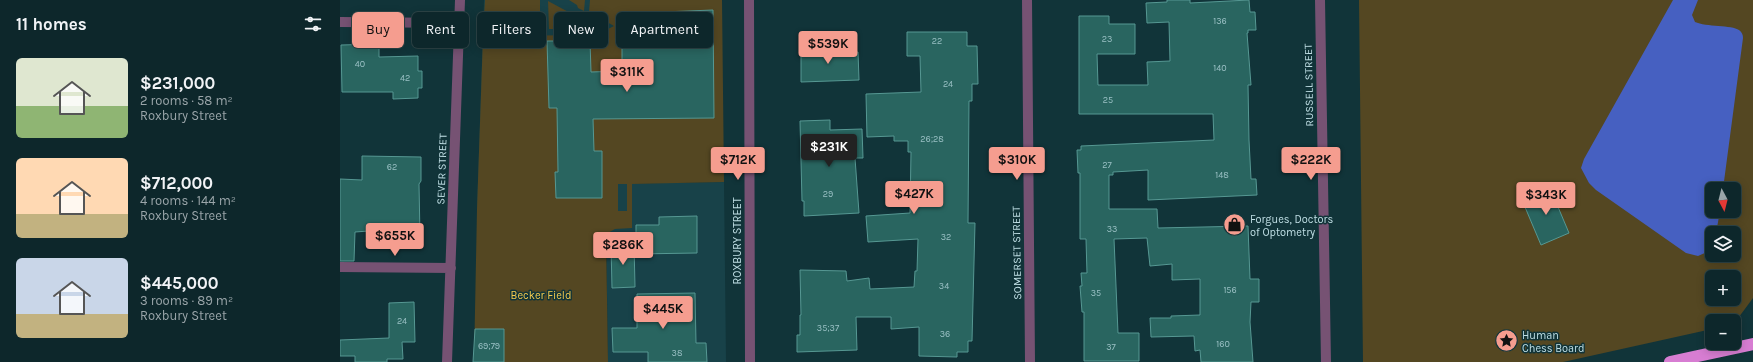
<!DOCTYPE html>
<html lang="en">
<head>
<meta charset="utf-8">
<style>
	:root { --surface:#0d272b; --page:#1b3337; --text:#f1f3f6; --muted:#9aa5a9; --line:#2d4447; --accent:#f59d8f }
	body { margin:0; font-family:Karla,sans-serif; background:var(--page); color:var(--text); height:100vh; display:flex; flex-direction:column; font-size:15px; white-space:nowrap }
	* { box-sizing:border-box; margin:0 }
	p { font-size:13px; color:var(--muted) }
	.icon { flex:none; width:22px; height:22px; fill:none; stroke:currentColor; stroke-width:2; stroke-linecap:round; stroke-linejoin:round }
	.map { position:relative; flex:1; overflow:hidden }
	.drawer { display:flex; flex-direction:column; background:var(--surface); width:340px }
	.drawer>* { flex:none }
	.hud { position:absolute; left:12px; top:12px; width:380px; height:36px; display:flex; gap:8px }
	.needle { width:26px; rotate:173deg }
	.controls { position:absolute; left:1365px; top:182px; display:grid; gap:8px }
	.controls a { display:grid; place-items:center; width:36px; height:36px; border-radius:6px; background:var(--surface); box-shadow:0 2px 10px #0003,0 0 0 1px var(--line); font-size:20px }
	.price { position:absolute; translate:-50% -34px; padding:0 9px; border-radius:4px; background:var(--accent); color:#111; font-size:13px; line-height:26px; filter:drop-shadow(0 1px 2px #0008) }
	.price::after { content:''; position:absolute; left:50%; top:24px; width:12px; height:9px; margin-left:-6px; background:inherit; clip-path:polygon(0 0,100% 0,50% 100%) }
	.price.on { background:#222; color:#fff }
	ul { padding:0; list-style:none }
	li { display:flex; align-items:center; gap:12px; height:100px; padding:0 16px }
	li span { display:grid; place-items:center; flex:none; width:112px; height:80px; border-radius:6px; color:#555 }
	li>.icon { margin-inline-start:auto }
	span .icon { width:48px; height:48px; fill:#fffc; stroke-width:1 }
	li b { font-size:17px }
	h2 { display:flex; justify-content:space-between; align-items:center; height:48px; padding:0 16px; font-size:17px }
	.pill { padding:0 14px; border-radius:6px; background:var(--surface); box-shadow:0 2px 10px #0003,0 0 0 1px var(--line); font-size:14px; line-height:36px }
	.pill.on { background:var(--accent); color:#111 }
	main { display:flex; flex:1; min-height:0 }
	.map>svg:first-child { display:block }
	.built { fill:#184249 }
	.green { fill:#544722; fill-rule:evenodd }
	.water { fill:#4660c1 }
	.building { fill:#296560; stroke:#569893 }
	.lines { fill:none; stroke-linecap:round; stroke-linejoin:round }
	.minor { stroke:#765273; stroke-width:10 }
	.highway { stroke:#d77dd2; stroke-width:12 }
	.labels { text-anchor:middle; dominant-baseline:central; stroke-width:3; stroke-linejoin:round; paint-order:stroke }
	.number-label { font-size:9px; fill:#9ac0c4 }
	.street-label { font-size:11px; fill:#c0dfe5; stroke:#113439 }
	.poi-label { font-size:11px; fill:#c0dfe5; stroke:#113439; text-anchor:start }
	.park-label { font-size:11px; fill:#f6ca4d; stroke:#113439 }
</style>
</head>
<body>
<main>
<section class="drawer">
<h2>11 homes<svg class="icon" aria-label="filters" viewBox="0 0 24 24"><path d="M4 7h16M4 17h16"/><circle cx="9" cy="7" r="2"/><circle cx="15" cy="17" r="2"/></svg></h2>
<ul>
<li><span style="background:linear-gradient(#dfe7d0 60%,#8fb573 0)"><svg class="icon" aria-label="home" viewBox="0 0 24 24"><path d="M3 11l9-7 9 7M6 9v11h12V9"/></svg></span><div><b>$231,000</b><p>2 rooms · 58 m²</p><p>Roxbury Street</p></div></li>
<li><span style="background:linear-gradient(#ffd9b3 70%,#c2b280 0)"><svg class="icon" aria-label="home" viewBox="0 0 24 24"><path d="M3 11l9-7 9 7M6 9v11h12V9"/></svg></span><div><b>$712,000</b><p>4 rooms · 144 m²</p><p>Roxbury Street</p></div></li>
<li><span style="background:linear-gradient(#c9d6e8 70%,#c2b280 0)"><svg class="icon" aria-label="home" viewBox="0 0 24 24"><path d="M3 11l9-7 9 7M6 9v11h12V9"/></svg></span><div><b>$445,000</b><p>3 rooms · 89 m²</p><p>Roxbury Street</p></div></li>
</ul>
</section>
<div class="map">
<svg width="1413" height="362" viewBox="0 0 1413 362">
	<rect width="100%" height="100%" fill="#113439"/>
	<path class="built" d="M 144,0 L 382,0 L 266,184 L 384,182 L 386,362 L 268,362 L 266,223 L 137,209 Z"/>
	<path class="green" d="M 145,0 L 200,0 L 200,30 L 143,31 Z
		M 229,0 L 245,0 L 244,11 L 238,8 L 237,5 Z
		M 250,0 L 382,0 L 384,182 L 292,184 L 292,228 L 275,229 L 266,234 L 268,362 L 134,362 L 137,209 L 143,36 L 256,35 L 274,26 L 249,12 ZM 278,184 L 287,184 L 287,211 L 278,211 Z
		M 1019,0 L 1413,0 L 1413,298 L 1396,321 L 1394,322 L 1394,321 L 1372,321 L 1372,329 L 1223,362 L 1023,362 ZM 1372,189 L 1394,189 L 1394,211 L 1372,211 ZM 1372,233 L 1394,233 L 1394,255 L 1372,255 ZM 1372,277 L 1394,277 L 1394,299 L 1372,299 Z
		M 208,1 L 247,22 L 251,29 L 209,29 Z"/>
	<path class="water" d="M 1333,0 L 1358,0 L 1352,15 L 1355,22 C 1366,27 1392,25 1399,30 C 1402,32 1403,35 1403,38 L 1383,189 L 1372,189 L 1372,211 L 1380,211 L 1376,233 L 1372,233 L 1372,244 L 1367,252 L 1358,256 L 1346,253 L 1256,190 L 1249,183 L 1241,168 L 1244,159 Z"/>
	<path class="building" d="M 827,0 L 850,0 L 850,3 L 909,0 L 910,12 L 915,12 L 916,30 L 908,30 L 908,33 L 907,33 L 911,85 L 908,85 L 909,140 L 911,179 L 916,179 L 917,195 L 808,200 L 808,170 L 773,172 L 773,175 L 769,175 L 769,209 L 817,209 L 818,228 L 908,226 L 910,279 L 919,279 L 919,302 L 911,302 L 910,322 L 913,362 L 861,362 L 860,350 L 855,351 L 854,336 L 811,337 L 810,318 L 831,318 L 831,316 L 860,315 L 860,279 L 832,280 L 832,264 L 810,266 L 807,238 L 774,239 L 778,333 L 799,333 L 799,361 L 744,361 L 744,312 L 742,312 L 740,286 L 742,286 L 741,273 L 747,273 L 746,239 L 740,239 L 740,173 L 738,173 L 737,150 L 741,150 L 741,146 L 874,140 L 873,114 L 739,114 L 739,16 L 769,16 L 769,24 L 795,24 L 795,54 L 757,54 L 758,85 L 808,85 L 807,62 L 830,61 L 829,22 L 807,23 L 806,3 L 827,2 Z
		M 373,10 L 374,118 L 253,119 L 254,151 L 262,151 L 262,198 L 216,198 L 215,172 L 218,172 L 217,108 L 209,108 L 207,41 L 250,41 L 251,72 L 282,71 L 282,48 L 324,46 L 323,12 Z
		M 567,32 L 627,32 L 627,46 L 637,46 L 638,84 L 632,84 L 632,101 L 629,101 L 628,223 L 635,223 L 632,341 L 628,341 L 628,352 L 617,352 L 617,357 L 579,356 L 579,327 L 551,329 L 551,317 L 516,317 L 517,350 L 457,352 L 457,335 L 460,335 L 460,315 L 461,315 L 460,270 L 506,271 L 507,281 L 529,278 L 530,289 L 574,287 L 575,271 L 577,271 L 578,239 L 528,242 L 526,216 L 570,213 L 571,152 L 568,152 L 568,141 L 554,141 L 554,136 L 527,137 L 526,94 L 581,92 L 580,56 L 567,56 Z
		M 39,44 L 39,57 L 78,56 L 78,71 L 82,71 L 82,88 L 78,88 L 78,98 L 53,99 L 53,92 L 2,92 L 1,45 Z
		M 461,45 L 481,45 L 481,53 L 518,52 L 519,80 L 461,82 Z
		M 490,120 L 490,130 L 522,129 L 523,158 L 515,158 L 519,213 L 464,216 L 464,201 L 462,201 L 460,121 Z
		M 22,156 L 81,157 L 81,181 L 79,184 L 80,237 L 68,227 L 29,227 L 29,231 L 15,232 L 14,261 L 0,261 L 0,179 L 22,180 Z
		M 1210,188 L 1229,233 L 1201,245 L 1182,200 Z
		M 357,216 L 357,253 L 296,254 L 296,225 L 319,225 L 319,217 Z
		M 294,244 L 295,287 L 272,288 L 271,245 Z
		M 355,293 L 356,343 L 366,343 L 367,362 L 308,362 L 308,352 L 273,352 L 272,328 L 297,328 L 297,294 Z
		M 74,302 L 75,342 L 62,342 L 63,359 L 47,359 L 47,362 L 15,362 L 15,356 L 0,356 L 0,340 L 49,338 L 49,303 Z
		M 135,329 L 164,329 L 164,362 L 133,362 Z"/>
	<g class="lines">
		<path class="minor" d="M 409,0 L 410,362
			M 687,0 L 690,362
			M 980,0 L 986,362
			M 0,22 L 120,23
			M 0,267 L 111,268
			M 107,362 L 120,0"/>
		<path class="highway" d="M 1330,362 L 1413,344"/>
	</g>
	<defs>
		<symbol id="shop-disc" viewBox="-11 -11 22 22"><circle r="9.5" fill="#f59d8f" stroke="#113439"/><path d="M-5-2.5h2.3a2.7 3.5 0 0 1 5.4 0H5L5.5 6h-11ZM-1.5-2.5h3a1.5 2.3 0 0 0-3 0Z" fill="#111"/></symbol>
		<symbol id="sight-disc" viewBox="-11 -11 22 22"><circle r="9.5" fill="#f59d8f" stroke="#113439"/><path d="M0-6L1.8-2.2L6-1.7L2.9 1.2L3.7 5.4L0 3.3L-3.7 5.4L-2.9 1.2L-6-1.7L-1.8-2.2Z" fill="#111"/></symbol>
	</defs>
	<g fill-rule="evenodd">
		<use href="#shop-disc" x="882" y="212" width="25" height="25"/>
		<use href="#sight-disc" x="1154" y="328" width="25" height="25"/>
	</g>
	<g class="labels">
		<g class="number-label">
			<text x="880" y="21">136</text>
			<text x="767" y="39">23</text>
			<text x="597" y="41">22</text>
			<text x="20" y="64">40</text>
			<text x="880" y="68">140</text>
			<text x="65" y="78">42</text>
			<text x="608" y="84">24</text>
			<text x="768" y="100">25</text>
			<text x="592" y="139">26;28</text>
			<text x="767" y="165">27</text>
			<text x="52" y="167">62</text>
			<text x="882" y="175">148</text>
			<text x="488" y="194">29</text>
			<text x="772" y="229">33</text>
			<text x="606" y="237">32</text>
			<text x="604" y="286">34</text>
			<text x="890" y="290">156</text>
			<text x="756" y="293">35</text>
			<text x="62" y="321">24</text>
			<text x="488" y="328">35;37</text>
			<text x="605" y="334">36</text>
			<text x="883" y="344">160</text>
			<text x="149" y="346">69;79</text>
			<text x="771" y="347">37</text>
			<text x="337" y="353">38</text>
		</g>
		<g class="street-label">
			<text transform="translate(969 85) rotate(-91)">RUSSELL STREET</text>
			<text transform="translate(102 169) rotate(-88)">SEVER STREET</text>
			<text transform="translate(397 241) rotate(-90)">ROXBURY STREET</text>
			<text transform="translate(677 253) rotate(-91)">SOMERSET STREET</text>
		</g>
		<g class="poi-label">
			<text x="910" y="219">Forgues, Doctors<tspan x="910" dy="13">of Optometry</tspan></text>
			<text x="1182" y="335">Human<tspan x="1182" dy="13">Chess Board</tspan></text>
		</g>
		<g class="park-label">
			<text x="201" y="295">Becker Field</text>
		</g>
	</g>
</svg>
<div class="controls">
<a><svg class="needle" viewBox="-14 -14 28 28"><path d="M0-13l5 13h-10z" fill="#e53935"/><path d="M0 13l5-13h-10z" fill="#9aa5a9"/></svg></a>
<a><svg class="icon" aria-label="layers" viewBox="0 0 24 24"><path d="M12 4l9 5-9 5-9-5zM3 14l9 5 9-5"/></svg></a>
<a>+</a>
<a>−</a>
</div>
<b class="price" style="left:488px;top:65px">$539K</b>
<b class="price" style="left:287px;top:93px">$311K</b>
<b class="price on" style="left:489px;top:168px">$231K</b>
<b class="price" style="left:398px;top:181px">$712K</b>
<b class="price" style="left:677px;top:181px">$310K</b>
<b class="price" style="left:971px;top:181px">$222K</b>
<b class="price" style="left:574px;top:215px">$427K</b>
<b class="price" style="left:1206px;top:216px">$343K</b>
<b class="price" style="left:55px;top:257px">$655K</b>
<b class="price" style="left:283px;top:266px">$286K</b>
<b class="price" style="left:323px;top:330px">$445K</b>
<div class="hud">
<a class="pill on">Buy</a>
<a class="pill">Rent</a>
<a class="pill">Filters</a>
<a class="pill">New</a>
<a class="pill">Apartment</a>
</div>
</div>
</main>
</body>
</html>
